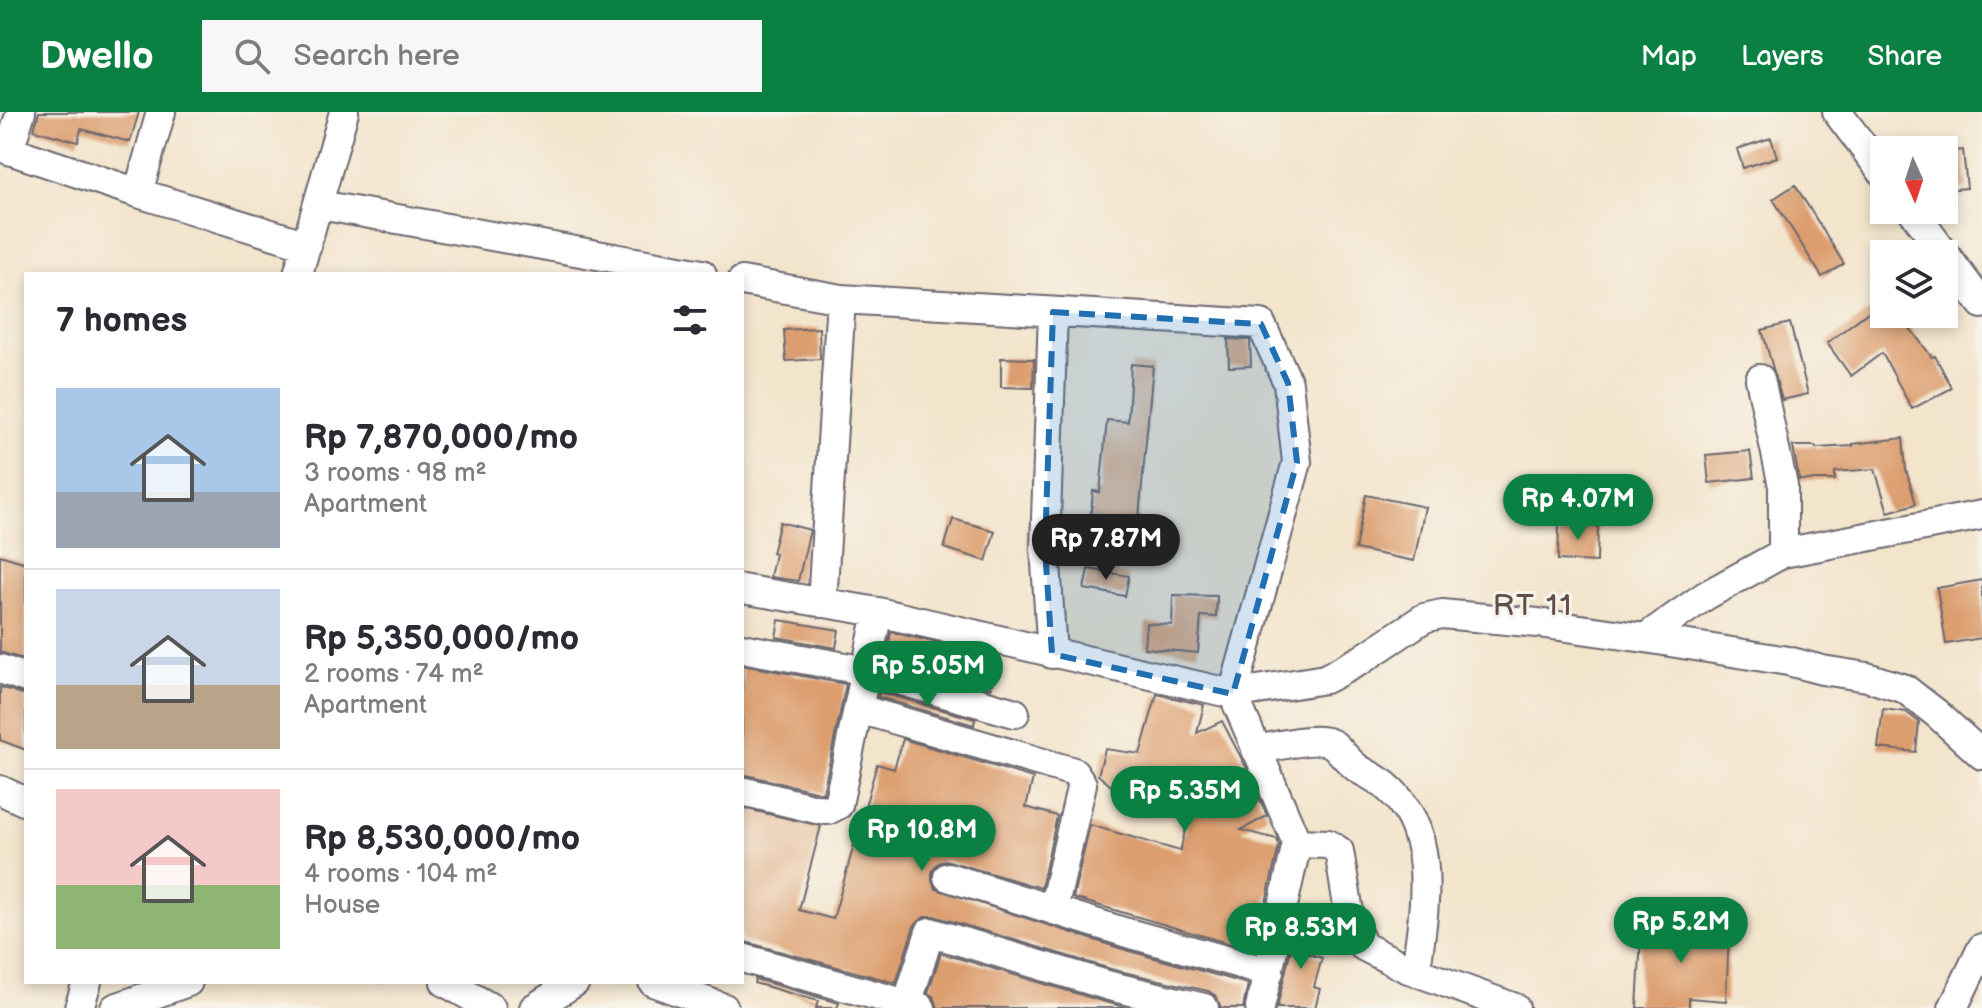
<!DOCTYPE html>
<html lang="en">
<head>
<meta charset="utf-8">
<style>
	:root { --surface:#fff; --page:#f7f7f7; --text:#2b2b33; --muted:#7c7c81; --line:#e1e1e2; --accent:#0b8043 }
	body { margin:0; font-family:"Balsamiq Sans",sans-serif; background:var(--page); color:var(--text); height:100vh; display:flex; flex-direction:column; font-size:30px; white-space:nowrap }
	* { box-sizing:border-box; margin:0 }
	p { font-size:26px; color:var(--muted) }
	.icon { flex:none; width:44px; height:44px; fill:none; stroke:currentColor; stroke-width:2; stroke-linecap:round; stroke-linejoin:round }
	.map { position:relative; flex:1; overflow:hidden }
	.details { position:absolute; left:24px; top:160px; width:720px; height:712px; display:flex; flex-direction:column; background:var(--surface); border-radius:0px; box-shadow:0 4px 12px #0003 }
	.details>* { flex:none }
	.needle { width:52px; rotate:177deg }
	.tools { position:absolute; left:1870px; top:24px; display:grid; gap:16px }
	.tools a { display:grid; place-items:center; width:88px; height:88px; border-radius:0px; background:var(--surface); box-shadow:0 4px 12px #0003; font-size:40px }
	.price { position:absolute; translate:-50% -68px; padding:0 18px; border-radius:28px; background:var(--accent); color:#fff; font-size:26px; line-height:52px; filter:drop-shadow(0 2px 4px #0008) }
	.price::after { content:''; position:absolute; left:50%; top:48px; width:24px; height:18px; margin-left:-12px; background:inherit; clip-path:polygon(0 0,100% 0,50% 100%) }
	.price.on { background:#222; color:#fff }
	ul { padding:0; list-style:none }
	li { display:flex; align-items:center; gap:24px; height:200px; padding:0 32px }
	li+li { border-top:2px solid var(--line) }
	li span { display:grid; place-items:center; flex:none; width:224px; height:160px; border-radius:0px; color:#555 }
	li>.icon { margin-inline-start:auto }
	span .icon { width:96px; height:96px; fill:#fffc; stroke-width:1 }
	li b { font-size:34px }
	h2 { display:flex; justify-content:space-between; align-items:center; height:96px; padding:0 32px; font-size:34px }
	header { display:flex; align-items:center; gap:48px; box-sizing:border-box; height:112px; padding:0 40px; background:var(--accent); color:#fff }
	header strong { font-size:38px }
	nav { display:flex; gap:44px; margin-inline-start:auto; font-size:28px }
	.search { width:560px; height:72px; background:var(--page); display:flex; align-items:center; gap:20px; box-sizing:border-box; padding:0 28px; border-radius:0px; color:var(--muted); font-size:30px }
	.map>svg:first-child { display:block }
	.building { fill:#dc9e6e }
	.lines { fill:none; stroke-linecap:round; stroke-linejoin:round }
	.minor-casing { stroke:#6b666e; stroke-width:32 }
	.minor { stroke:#fff; stroke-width:28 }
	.marked { fill:#1f6fb2; fill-opacity:0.2; stroke:#1f6fb2; stroke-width:6; stroke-dasharray:16 10; stroke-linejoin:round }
	.labels { text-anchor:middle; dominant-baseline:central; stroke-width:6; stroke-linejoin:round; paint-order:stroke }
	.neighbourhood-label { font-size:30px; letter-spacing:2px; fill:#634d4d; stroke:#f7f3e8 }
</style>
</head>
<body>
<header>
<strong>Dwello</strong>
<div class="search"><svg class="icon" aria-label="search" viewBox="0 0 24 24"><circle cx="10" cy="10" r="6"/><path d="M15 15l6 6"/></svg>Search here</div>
<nav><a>Map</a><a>Layers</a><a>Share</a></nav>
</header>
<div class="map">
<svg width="1982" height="896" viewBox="0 0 1982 896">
	<rect width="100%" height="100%" fill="#f7f3e8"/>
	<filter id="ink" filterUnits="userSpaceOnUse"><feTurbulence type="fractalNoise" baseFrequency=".0125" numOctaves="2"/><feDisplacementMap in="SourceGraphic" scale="16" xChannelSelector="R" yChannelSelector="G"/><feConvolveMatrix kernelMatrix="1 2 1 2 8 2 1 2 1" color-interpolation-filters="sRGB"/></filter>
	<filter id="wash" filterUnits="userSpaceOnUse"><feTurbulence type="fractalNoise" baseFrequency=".006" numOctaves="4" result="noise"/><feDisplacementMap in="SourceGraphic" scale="32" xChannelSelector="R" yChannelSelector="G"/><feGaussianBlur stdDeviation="1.8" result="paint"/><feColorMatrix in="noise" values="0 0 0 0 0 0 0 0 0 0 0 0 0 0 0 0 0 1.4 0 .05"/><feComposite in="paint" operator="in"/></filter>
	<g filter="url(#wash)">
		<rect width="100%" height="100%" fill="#f3e4cc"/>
		<g id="blocks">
			<path class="building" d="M 39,0 L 139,0 L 130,30 L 81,17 L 78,30 L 34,18 Z
				M 1771,26 L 1777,45 L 1743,56 L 1737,37 Z
				M 1963,38 L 1967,76 L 1944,78 L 1944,40 Z
				M 1795,73 L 1844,152 L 1822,165 L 1773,87 Z
				M 1884,188 L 1884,202 L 1899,202 L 1932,245 L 1935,244 L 1952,276 L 1912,297 L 1882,241 L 1851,264 L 1827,231 Z
				M 1790,211 L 1808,282 L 1782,288 L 1762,218 Z
				M 819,216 L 820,247 L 786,249 L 784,218 Z
				M 1228,227 L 1250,228 L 1251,254 L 1229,255 Z
				M 1001,246 L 1034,247 L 1033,276 L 1001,275 Z
				M 1131,252 L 1153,254 L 1138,416 L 1090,411 L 1093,379 L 1100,380 L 1107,308 L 1128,310 Z
				M 1903,326 L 1906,358 L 1916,392 L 1888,400 L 1875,357 L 1835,360 L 1835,368 L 1799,368 L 1793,334 L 1815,334 L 1816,336 L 1853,334 L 1853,332 Z
				M 1750,339 L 1754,366 L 1709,371 L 1706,343 Z
				M 1366,383 L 1425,395 L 1414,449 L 1355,437 Z
				M 953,407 L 995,419 L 986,449 L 944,436 Z
				M 780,410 L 810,418 L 798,469 L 770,465 L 775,442 L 772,441 Z
				M 1559,411 L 1598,413 L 1597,450 L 1558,448 Z
				M 0,443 L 26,451 L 26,548 L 0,540 Z
				M 1088,457 L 1129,464 L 1125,484 L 1084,477 Z
				M 1982,468 L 1982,526 L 1946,532 L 1937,476 Z
				M 1173,483 L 1217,484 L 1216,505 L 1201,504 L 1198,541 L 1144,536 L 1146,511 L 1172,513 Z
				M 779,508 L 839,518 L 836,536 L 776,525 Z
				M 891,520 L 999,545 L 991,576 L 886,547 Z
				M 742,553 L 846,572 L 823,681 L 742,662 Z
				M 0,575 L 26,583 L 26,638 L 0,628 Z
				M 879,580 L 975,607 L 974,613 L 878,585 Z
				M 1157,582 L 1204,593 L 1197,621 L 1222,609 L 1246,655 L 1267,704 L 1241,718 L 1277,727 L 1279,733 L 1255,839 L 1073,786 L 1090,713 L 1180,739 L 1190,700 L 1121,682 L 1098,663 L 1105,637 L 1140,642 Z
				M 1883,597 L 1906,600 L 1919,610 L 1916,640 L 1878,636 Z
				M 903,627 L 1033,666 L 1026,695 L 1057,704 L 1041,776 L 945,748 L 937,752 L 932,759 L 932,769 L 936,777 L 1119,836 L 1248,872 L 1243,896 L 1221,896 L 1216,884 L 1208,879 L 1114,858 L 934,804 L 925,804 L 914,814 L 896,871 L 742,829 L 742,696 L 821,714 L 799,798 L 833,807 L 877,652 L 894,657 Z
				M 1298,806 L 1317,812 L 1309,842 L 1322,846 L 1314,875 L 1320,877 L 1315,896 L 1277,896 Z
				M 1642,808 L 1694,810 L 1693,819 L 1729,822 L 1726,889 L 1689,886 L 1689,896 L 1637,896 Z
				M 941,841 L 1105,890 L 1129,896 L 938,896 L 934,885 L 928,881 Z
				M 755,867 L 839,891 L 837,896 L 816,896 L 818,889 L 754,871 Z"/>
		</g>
	</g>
	<g filter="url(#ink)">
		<use href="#blocks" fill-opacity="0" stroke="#6b666e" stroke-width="2"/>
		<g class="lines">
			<defs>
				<path id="minor" d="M 1837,0 L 1884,62
					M 0,35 L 138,81 L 307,133
					M 9,38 L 21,0
					M 138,81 L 161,0
					M 320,93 L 702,162
					M 1912,98 L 1982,192
					M 298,162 L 344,0
					M 742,169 L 841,187 L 1261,212 L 1288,271 L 1297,350 L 1233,582 L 1325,567 L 1361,548 L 1424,506 L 1442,502 L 1538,511 L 1645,526 L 1788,549 L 1822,558 L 1867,565 L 1905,577 L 1936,601 L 1982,643
					M 1760,267 L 1783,374 L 1783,441 L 1982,403
					M 742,477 L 878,500 L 1233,582 L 1297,731 L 1328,732 L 1339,739 L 1350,806 L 1363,834 L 1406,856 L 1515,896
					M 822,491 L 841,187
					M 1645,526 L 1705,484 L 1783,441
					M 742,536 L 867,559 L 1015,601
					M 1052,542 L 1045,436 L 1053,200
					M 0,557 L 26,566
					M 859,597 L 1074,660 L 1082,672 L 1053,798
					M 1256,638 C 1274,635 1320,622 1334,633 C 1343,641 1349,651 1360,658 C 1369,663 1379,668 1386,674 C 1440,720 1424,797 1416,858
					M 0,678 L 26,690
					M 742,679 L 816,697 L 828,698 L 838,693 L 878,500
					M 948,765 L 1124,820 L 1269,860
					M 742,846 L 921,896
					M 445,870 L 491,896
					M 653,870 L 724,896
					M 907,892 L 930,820 L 1110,874 L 1204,896
					M 79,896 L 87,870
					M 115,896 L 188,870
					M 534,896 L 575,870
					M 1260,896 L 1297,731
					M 1953,896 L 1982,836"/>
			</defs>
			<use href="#minor" class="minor-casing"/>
			<use href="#minor" class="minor"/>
		</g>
	</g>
	<path class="marked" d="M 1053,200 L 1261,212 L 1288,271 L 1297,350 L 1233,582 L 1052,542 L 1045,436 Z"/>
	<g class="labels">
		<g class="neighbourhood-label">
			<text x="1533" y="494">RT 11</text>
		</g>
	</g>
</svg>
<div class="tools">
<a><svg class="needle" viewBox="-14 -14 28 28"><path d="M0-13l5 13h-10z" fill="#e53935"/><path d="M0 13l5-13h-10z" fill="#7c7c81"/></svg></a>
<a><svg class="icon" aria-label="layers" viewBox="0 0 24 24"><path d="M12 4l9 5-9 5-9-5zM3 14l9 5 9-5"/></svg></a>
</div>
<b class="price" style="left:1578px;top:430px">Rp 4.07M</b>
<b class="price on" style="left:1106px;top:470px">Rp 7.87M</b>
<b class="price" style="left:928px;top:597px">Rp 5.05M</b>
<b class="price" style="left:1185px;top:722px">Rp 5.35M</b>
<b class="price" style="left:922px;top:761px">Rp 10.8M</b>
<b class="price" style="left:1681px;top:853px">Rp 5.2M</b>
<b class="price" style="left:1301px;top:859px">Rp 8.53M</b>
<section class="details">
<h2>7 homes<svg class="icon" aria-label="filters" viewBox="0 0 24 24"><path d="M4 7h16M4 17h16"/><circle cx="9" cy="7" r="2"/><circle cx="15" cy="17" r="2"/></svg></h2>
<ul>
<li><span style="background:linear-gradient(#a9c7e8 65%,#9aa5b1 0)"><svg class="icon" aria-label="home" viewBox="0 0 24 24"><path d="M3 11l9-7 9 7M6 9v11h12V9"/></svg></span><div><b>Rp 7,870,000/mo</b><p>3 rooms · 98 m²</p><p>Apartment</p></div></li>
<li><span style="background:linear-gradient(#c9d6e8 60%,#b9a48a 0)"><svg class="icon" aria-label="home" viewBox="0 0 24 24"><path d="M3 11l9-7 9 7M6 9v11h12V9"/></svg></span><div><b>Rp 5,350,000/mo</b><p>2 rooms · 74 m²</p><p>Apartment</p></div></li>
<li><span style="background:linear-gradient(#f6c9c9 60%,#8fb573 0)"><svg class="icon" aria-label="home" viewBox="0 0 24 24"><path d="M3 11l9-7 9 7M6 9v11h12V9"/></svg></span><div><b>Rp 8,530,000/mo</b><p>4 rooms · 104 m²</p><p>House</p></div></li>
</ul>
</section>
</div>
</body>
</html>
